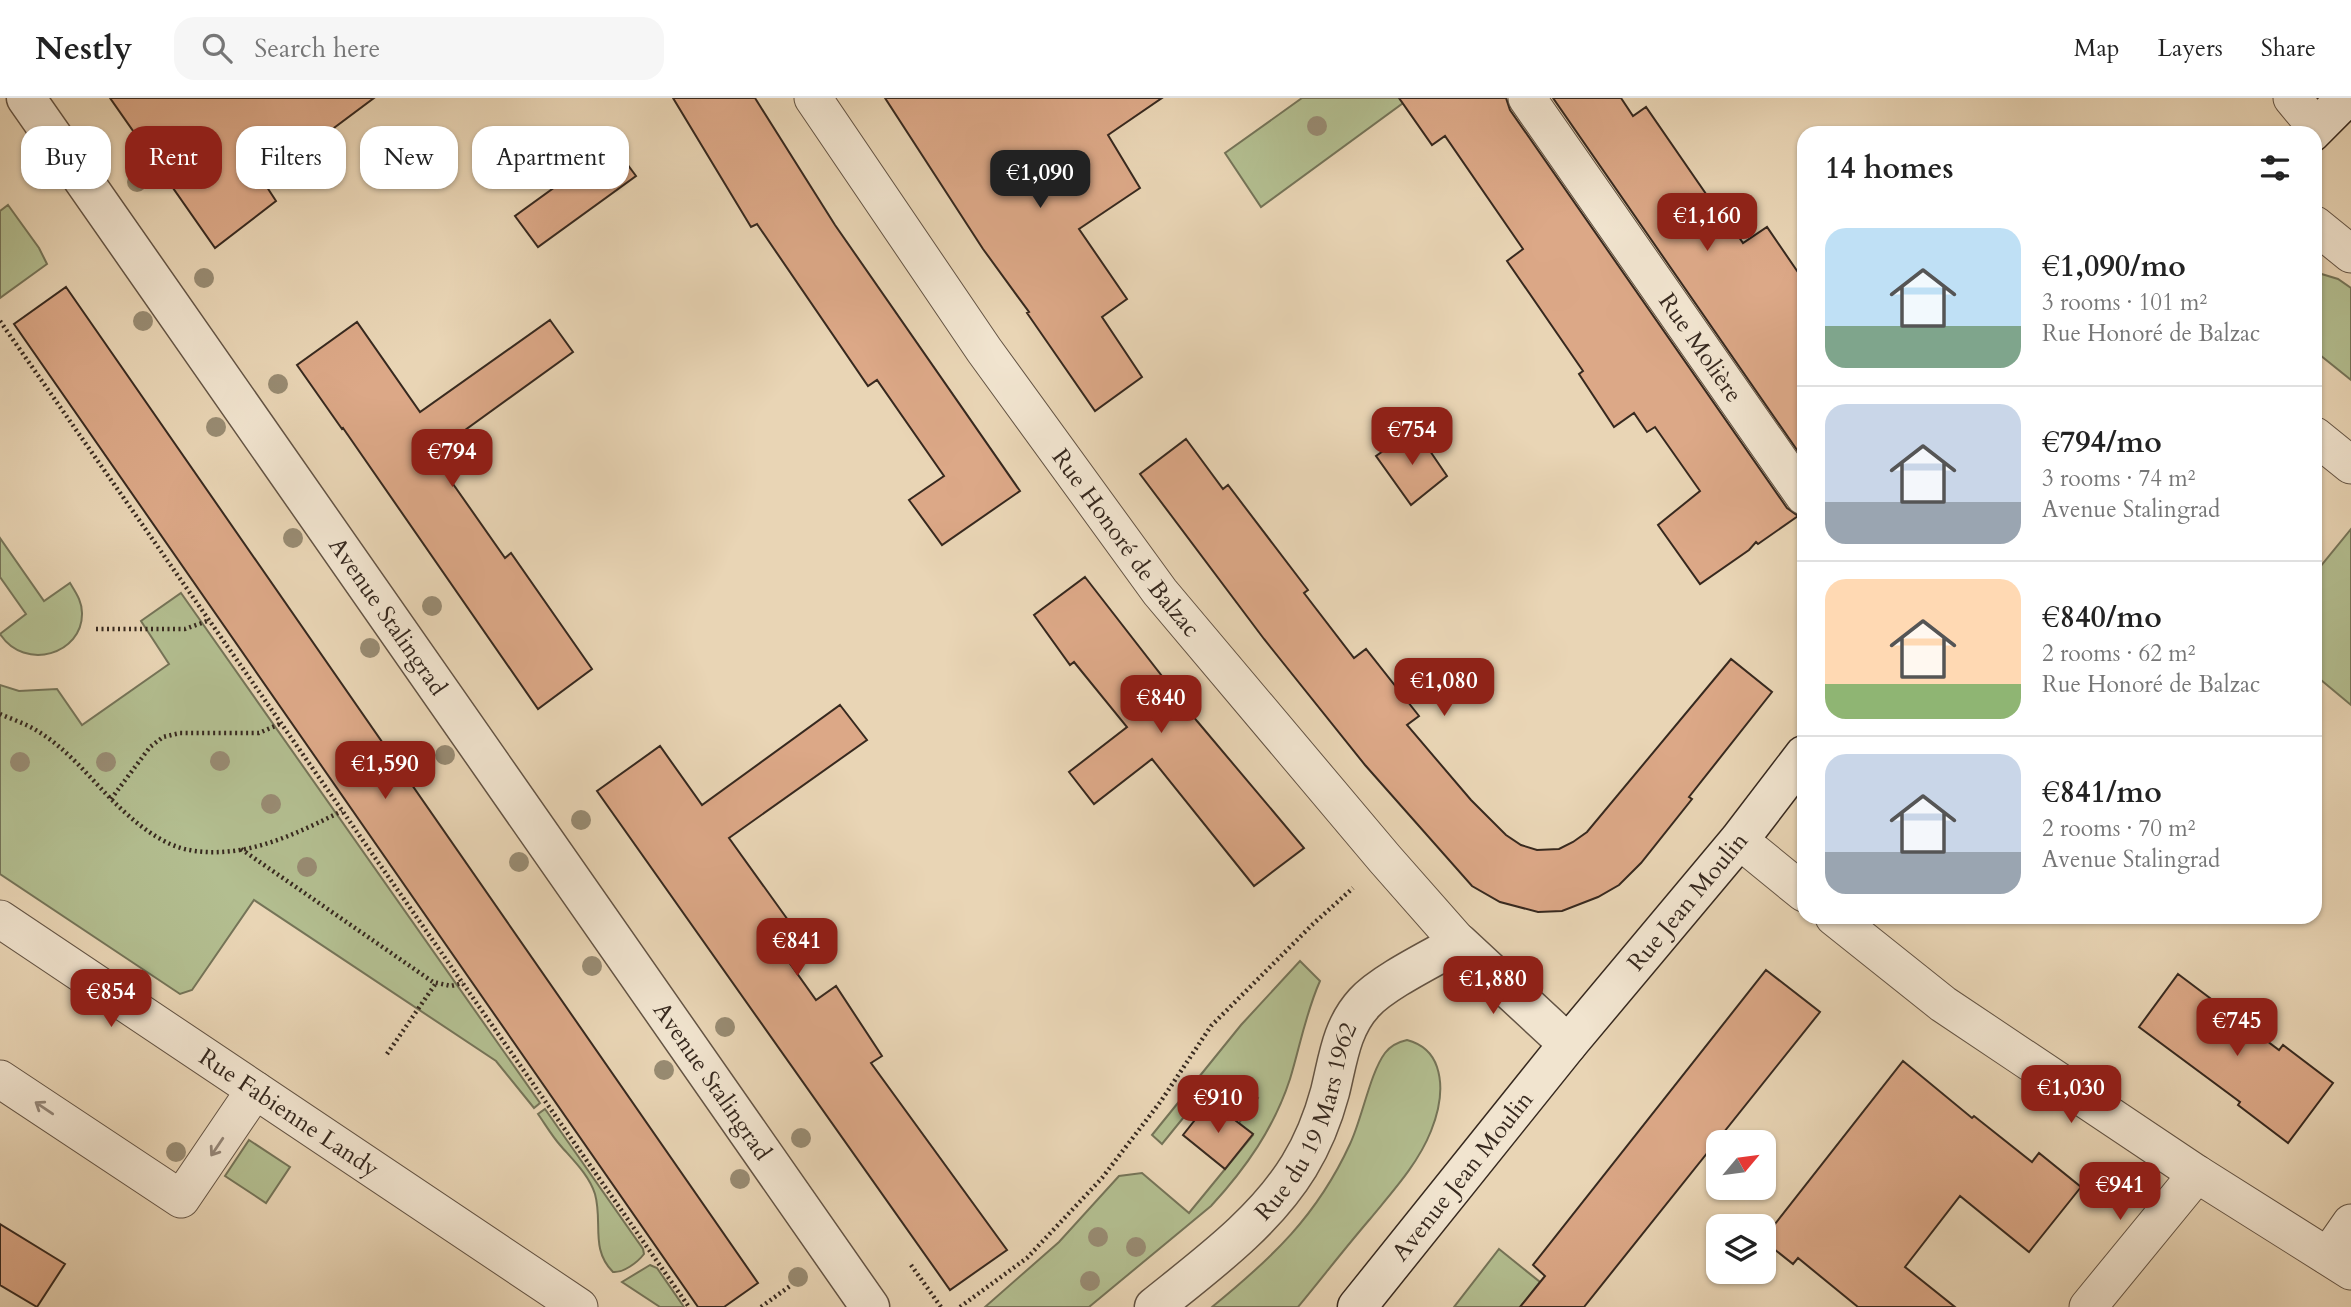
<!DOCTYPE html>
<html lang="en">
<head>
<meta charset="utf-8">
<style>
	:root { --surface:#fff; --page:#f6f6f6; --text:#222; --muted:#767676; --line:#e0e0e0; --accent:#8f2418 }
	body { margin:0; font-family:Cardo,serif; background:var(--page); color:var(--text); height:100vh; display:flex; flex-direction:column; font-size:26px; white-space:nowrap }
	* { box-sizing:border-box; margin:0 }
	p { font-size:23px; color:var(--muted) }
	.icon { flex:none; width:38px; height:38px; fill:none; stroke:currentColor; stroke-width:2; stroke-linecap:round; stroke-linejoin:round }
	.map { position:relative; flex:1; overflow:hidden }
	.drawer { position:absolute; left:1797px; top:28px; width:525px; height:798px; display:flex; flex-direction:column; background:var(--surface); border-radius:21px; box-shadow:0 2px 5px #0004 }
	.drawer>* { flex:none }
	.top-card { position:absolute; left:21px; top:28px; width:665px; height:63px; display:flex; gap:14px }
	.needle { width:46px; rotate:61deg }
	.buttons { position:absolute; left:1706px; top:1032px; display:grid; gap:14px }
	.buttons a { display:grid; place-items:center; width:70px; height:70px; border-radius:14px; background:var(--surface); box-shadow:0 2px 5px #0004; font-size:35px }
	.price { position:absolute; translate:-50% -60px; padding:0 16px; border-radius:14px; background:var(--accent); color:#fff; font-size:23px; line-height:46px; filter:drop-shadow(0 2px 4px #0008) }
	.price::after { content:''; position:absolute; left:50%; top:42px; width:21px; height:16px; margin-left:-10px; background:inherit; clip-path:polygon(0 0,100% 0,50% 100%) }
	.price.selected { background:#222; color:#fff }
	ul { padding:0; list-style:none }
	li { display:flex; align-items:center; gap:21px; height:175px; padding:0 28px }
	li+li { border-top:2px solid var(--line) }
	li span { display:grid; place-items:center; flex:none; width:196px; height:140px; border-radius:21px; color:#555 }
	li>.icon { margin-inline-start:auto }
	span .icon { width:84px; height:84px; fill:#fffc; stroke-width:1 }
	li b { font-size:30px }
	h2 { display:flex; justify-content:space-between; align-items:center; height:84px; padding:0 28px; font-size:30px }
	.chip { padding:0 24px; border-radius:21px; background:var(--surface); box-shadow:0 2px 5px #0004; font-size:24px; line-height:63px }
	.chip.selected { background:var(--accent); color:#fff }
	header { display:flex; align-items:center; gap:42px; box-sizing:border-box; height:98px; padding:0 35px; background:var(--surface); border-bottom:2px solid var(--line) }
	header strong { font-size:33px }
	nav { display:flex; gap:38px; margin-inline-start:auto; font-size:24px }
	.search { width:490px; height:63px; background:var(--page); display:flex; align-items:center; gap:18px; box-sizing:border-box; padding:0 24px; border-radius:21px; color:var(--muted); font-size:26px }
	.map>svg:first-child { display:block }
	.green { fill:#b3be90; stroke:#757458; stroke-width:2 }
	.building { fill:#dca887; stroke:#37291f; stroke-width:2 }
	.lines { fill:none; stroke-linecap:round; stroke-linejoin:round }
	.minor-casing { stroke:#645444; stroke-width:39 }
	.tertiary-casing { stroke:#645444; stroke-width:41 }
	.secondary-casing { stroke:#37291f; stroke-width:41 }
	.path { stroke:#37291f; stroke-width:4.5; stroke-dasharray:2 3.5; stroke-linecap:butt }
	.minor { stroke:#f1e4cf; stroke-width:37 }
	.tertiary { stroke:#f1e4cf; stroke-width:38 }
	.secondary { stroke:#f1e4cf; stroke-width:38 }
	.tree { fill:#988b72 }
	.oneway { stroke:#948677 }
	.labels { text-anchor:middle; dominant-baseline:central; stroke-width:7; stroke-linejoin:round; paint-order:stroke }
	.street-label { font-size:24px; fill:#37291f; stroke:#f1e4cf }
</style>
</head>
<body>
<header>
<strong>Nestly</strong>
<div class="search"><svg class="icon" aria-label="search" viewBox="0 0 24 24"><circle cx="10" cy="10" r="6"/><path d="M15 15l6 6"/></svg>Search here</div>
<nav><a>Map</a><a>Layers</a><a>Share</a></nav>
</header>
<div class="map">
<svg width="2351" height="1209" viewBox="0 0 2351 1209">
	<rect width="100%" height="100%" fill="#e9d5b5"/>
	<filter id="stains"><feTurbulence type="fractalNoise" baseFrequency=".00286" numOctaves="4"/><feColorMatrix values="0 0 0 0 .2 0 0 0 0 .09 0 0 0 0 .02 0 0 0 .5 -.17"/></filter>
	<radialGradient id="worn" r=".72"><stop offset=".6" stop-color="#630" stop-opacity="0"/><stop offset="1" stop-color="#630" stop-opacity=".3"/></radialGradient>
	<path class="green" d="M 1302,0 L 1410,0 L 1261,109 L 1225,55 Z
		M 8,107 L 39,150 L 47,166 L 0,200 L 0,113 Z
		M 2315,174 L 2338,181 L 2351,190 L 2351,282 L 2315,253 Z
		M 2351,431 L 2351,607 L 2315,577 L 2315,475 Z
		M 0,440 L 44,503 L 70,485 C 76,495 82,503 82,515 C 83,556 25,574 0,536 L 26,516 L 0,479 Z
		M 181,495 L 540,1005 L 534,1010 L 496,963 L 254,802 L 192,892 L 180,896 L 0,776 L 0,587 L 19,593 L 57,591 L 82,627 L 169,566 L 141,523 Z
		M 1300,863 L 1320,883 C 1306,914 1300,948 1290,981 C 1274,1030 1246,1070 1211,1108 L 1089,1209 L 985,1209 L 1059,1144 L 1119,1078 L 1142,1075 L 1189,1115 L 1253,1037 L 1239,1025 L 1258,1000 L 1231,979 L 1200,1016 L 1192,1009 L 1162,1046 L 1152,1037 L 1241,927 Z
		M 1407,942 C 1422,946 1432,954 1437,969 C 1444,990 1439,1013 1431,1033 C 1418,1066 1392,1094 1370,1121 C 1345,1150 1322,1180 1298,1209 L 1212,1209 C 1272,1160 1317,1118 1350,1046 C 1362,1021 1370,975 1385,955 C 1391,947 1398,944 1407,942 Z
		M 545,1011 L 643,1151 L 644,1156 C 637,1165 623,1175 613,1174 C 590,1151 603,1125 595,1096 C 589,1077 573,1062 560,1047 C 552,1038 545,1026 538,1016 Z
		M 249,1042 L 290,1069 L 266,1105 L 225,1078 Z
		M 1499,1151 L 1540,1184 L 1520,1209 L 1454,1209 Z
		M 650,1167 L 657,1170 L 684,1209 L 660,1209 L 622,1184 Z"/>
	<path class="building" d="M 110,0 L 374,0 L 263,83 L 276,103 L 215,150 Z
		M 673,0 L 755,0 L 835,127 L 1020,393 L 942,447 L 909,402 L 944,378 L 877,282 L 868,288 L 757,126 L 751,129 Z
		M 885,0 L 1162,0 L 1108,37 L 1140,90 L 1079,131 L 1127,201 L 1102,219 L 1142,279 L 1095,313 L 1027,215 L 1029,214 L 983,151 Z
		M 1399,0 L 1506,0 L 1510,12 L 1787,410 L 1798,418 L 1758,446 L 1756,444 L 1749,452 L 1700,486 L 1658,427 L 1700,393 L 1655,329 L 1647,334 L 1634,315 L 1614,329 L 1579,276 L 1583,273 L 1507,163 L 1523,151 L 1445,38 L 1432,47 Z
		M 1553,0 L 1621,0 L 1633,18 L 1646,9 L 1724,122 L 1726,120 L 1743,145 L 1767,129 L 1804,183 L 1804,362 Z
		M 613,47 L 636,78 L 538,149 L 515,118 Z
		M 66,189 L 758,1185 L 724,1209 L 698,1209 L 14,226 Z
		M 550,222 L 573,254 L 432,356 L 505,460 L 511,455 L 592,571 L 538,611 L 343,330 L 342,331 L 297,267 L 357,224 L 420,314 Z
		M 1415,331 L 1447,378 L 1411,407 L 1376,358 Z
		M 1186,341 L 1223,391 L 1228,387 L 1308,492 L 1304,495 L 1354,560 L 1366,551 L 1419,618 L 1407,627 L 1471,702 L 1506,737 L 1521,747 L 1537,752 L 1559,751 L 1573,744 L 1587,734 L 1731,561 L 1772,594 L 1689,699 L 1692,701 L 1641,765 L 1619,787 L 1598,799 L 1562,813 L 1538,814 L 1500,804 L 1472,788 L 1365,667 L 1264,541 L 1140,376 Z
		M 1085,479 L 1197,623 L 1304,750 L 1254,788 L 1152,661 L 1094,706 L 1069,674 L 1127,629 L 1074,564 L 1070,567 L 1034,517 Z
		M 840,607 L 867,642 L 729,740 L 793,829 L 774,843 L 816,902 L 836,888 L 882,958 L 871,965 L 1007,1152 L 950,1192 L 597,693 L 660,648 L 702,707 Z
		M 1766,872 L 1820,914 L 1584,1209 L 1520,1209 L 1545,1178 L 1533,1167 Z
		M 2178,876 L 2279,952 L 2283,947 L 2333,985 L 2288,1045 L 2238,1007 L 2240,1004 L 2139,929 Z
		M 1903,963 L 1972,1020 L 1974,1018 L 2032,1064 L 2039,1055 L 2081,1089 L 2029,1154 L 1960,1098 L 1905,1169 L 1955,1209 L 1858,1209 L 1798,1160 L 1793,1166 L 1764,1143 L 1764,1140 Z
		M 1210,1003 L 1253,1036 L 1225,1071 L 1183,1037 Z
		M 0,1126 L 65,1166 L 37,1209 L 0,1187 Z"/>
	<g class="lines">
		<defs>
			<g id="minor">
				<path id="s1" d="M 813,0 L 984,252 L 1160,494 L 1385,761 L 1459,845"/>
				<path id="s2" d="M 1527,0 L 1804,398"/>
				<path d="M 2292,0 L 2316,29"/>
				<path d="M 2315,127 L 2351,156"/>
				<path d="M 2315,338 L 2351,367"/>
				<path d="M 1739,742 L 1804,795"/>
				<path d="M 1834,819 L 1943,906 L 2197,1076 L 2351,1173"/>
				<path id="s3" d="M 0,821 L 579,1209"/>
				<path d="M 0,981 L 181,1101 L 255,992"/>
				<path d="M 2328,1158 L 2351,1125"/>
				<path d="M 2088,1209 L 2197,1076"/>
			</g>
			<g id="tertiary">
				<path id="s4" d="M 26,0 L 870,1209"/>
				<path id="s5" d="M 1154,1209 C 1206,1167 1264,1125 1299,1068 C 1313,1045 1323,1020 1330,994 C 1338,962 1341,930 1364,905 C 1383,884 1433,860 1459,845 L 1568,946"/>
			</g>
			<g id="secondary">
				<path d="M 2311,35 L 2346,0"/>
				<path id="s6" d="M 1357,1209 L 1568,946 L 1739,742 L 1804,657"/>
			</g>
		</defs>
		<use href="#minor" class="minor-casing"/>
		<use href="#tertiary" class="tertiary-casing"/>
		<use href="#secondary" class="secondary-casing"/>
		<path class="path" d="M 0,223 L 689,1209
			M 96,531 L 185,531 L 210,522
			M 0,616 C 11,621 24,625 34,631 C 66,649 88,678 113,703 C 133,723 161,747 189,752 C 244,762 296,736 342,713
			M 111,701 L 150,649 L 163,639 L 180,635 L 259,635 L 282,625
			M 241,751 L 433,884 L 451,888 L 463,885
			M 387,956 L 436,885
			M 911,1167 L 941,1209
			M 761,1209 L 790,1188
			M 960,1209 L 1027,1160 L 1102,1080 L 1161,1003 L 1211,928 L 1313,826 L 1353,790"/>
		<use href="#minor" class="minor"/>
		<use href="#tertiary" class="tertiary"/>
		<use href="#secondary" class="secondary"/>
	</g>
	<g class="tree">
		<circle cx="1317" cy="28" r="10"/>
		<circle cx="137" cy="84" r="10"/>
		<circle cx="204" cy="180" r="10"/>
		<circle cx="143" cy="223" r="10"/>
		<circle cx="278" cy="286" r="10"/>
		<circle cx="216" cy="329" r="10"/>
		<circle cx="293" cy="440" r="10"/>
		<circle cx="432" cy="508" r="10"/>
		<circle cx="370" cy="550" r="10"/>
		<circle cx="445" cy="657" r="10"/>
		<circle cx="220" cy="663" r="10"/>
		<circle cx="20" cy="664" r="10"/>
		<circle cx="106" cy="664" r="10"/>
		<circle cx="271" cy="706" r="10"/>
		<circle cx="581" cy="722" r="10"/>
		<circle cx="519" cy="764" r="10"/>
		<circle cx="307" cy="769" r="10"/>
		<circle cx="592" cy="868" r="10"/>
		<circle cx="725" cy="929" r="10"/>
		<circle cx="664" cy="972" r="10"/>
		<circle cx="801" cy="1040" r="10"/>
		<circle cx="176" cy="1054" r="10"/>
		<circle cx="740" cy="1081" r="10"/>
		<circle cx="1098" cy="1139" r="10"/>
		<circle cx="1136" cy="1149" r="10"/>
		<circle cx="798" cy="1179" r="10"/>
		<circle cx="1090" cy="1183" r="10"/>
	</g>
	<defs><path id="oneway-shaft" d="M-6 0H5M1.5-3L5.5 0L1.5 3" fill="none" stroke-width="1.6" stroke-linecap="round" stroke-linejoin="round" transform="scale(1.75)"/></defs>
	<g class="oneway">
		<use href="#oneway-shaft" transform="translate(44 1010) rotate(-146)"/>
		<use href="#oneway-shaft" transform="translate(217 1049) rotate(124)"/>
	</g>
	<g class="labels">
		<g class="street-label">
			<text stroke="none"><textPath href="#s2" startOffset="304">Rue Molière</textPath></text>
			<text stroke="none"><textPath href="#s1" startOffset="544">Rue Honoré de Balzac</textPath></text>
			<text stroke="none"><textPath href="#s4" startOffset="632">Avenue Stalingrad</textPath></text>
			<text stroke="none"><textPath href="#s6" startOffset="523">Rue Jean Moulin</textPath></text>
			<text stroke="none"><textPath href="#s4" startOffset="1199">Avenue Stalingrad</textPath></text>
			<text stroke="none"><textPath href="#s3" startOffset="348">Rue Fabienne Landy</textPath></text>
			<text stroke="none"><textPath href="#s5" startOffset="247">Rue du 19 Mars 1962</textPath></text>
			<text stroke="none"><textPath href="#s6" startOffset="168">Avenue Jean Moulin</textPath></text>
		</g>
	</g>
	<rect width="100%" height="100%" filter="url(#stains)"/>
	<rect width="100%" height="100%" fill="url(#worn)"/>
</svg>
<div class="buttons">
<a><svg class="needle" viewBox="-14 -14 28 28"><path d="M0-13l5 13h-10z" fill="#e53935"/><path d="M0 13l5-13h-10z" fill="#767676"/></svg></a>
<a><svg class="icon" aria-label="layers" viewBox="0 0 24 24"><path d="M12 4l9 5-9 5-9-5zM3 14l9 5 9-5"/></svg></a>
</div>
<b class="price selected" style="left:1040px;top:112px">€1,090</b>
<b class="price" style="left:1707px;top:155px">€1,160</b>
<b class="price" style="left:1412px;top:369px">€754</b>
<b class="price" style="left:452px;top:391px">€794</b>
<b class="price" style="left:1444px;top:620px">€1,080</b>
<b class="price" style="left:1161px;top:637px">€840</b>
<b class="price" style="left:385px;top:703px">€1,590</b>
<b class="price" style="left:797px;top:880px">€841</b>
<b class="price" style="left:1493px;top:918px">€1,880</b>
<b class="price" style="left:111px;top:931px">€854</b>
<b class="price" style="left:2237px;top:960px">€745</b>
<b class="price" style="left:2071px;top:1027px">€1,030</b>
<b class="price" style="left:1218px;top:1037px">€910</b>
<b class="price" style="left:2120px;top:1124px">€941</b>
<div class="top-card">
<a class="chip">Buy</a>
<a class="chip selected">Rent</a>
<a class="chip">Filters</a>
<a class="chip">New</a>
<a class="chip">Apartment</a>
</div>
<section class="drawer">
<h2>14 homes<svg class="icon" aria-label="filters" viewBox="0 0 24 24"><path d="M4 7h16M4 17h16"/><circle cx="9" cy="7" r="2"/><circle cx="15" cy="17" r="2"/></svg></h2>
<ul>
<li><span style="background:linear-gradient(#bfe0f5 70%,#7fa58c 0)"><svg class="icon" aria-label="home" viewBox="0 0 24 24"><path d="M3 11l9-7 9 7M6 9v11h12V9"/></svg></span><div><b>€1,090/mo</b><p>3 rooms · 101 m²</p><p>Rue Honoré de Balzac</p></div></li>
<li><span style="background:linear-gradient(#c9d6e8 70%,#9aa5b1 0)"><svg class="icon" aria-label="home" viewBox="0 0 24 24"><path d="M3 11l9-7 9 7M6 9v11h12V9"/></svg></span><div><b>€794/mo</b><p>3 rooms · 74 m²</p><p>Avenue Stalingrad</p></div></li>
<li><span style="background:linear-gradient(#ffd9b3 75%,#8fb573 0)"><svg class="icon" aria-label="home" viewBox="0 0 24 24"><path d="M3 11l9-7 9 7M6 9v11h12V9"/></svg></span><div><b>€840/mo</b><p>2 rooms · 62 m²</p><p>Rue Honoré de Balzac</p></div></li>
<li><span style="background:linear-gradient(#c9d6e8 70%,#9aa5b1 0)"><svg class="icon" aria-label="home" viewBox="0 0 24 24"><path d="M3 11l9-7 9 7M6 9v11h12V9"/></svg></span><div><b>€841/mo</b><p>2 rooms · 70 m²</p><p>Avenue Stalingrad</p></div></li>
</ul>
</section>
</div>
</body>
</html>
